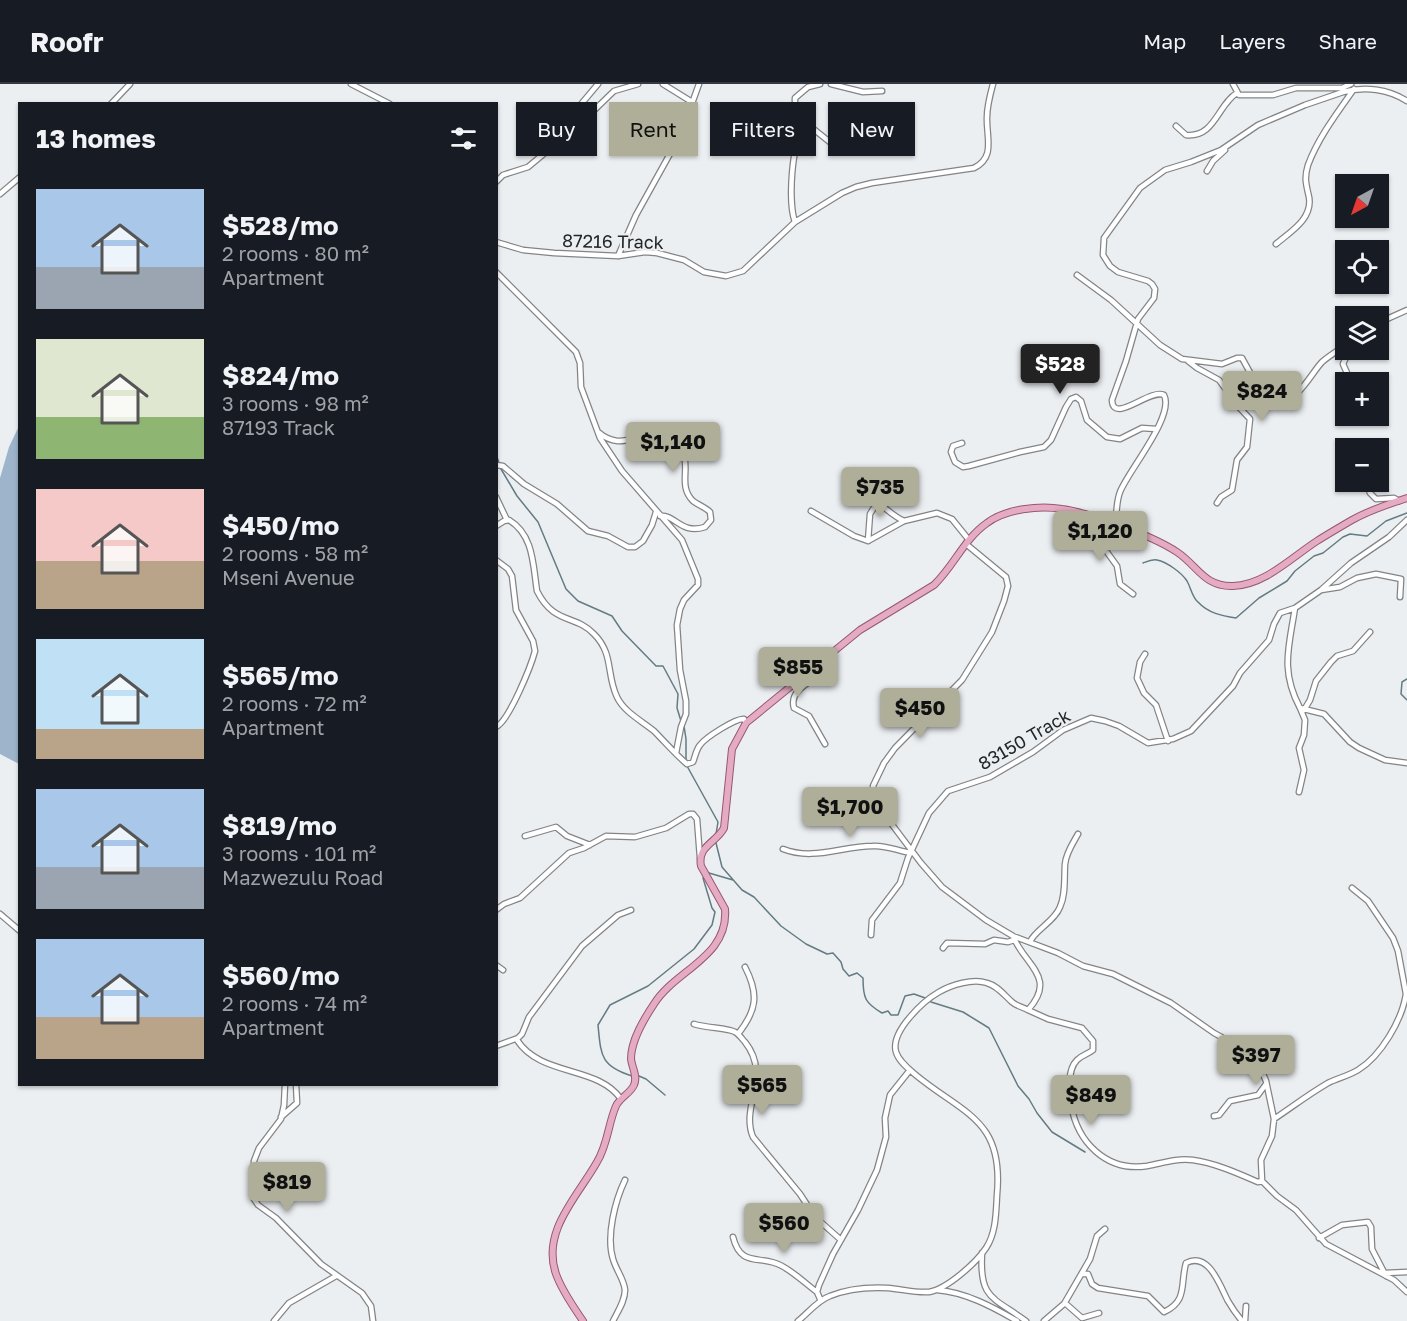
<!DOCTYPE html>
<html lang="en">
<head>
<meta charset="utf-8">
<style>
	:root { --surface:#171b24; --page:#242831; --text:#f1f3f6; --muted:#9ea1a6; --line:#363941; --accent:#aeae99 }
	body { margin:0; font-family:"Golos Text",sans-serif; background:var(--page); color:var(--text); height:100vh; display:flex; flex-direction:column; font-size:22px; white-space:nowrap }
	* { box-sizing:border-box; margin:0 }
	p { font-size:20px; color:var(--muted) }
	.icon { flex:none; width:33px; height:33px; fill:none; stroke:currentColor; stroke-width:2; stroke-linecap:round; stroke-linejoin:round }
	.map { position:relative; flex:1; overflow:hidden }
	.sheet { position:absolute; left:18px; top:18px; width:480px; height:984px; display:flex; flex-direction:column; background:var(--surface); border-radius:0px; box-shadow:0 2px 4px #0004 }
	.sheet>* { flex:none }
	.guide { position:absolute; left:516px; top:18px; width:570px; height:54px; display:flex; gap:12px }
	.needle { width:39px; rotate:220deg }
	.tools { position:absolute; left:1335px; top:90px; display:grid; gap:12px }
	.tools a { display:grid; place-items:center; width:54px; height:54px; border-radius:0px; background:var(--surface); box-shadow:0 2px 4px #0004; font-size:30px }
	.price { position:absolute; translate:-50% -51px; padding:0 14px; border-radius:6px; background:var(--accent); color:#111; font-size:20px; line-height:39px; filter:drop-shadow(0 2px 3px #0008) }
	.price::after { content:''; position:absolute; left:50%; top:36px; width:18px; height:14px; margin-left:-9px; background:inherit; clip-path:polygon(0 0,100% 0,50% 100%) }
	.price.current { background:#222; color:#fff }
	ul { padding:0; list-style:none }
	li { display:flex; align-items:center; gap:18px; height:150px; padding:0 18px }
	li span { display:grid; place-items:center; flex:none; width:168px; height:120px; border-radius:0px; color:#555 }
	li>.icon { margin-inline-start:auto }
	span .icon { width:72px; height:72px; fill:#fffc; stroke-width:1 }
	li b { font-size:26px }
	h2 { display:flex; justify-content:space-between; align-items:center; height:72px; padding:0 18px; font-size:26px }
	.chip { padding:0 21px; border-radius:0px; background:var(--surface); box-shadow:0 2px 4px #0004; font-size:21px; line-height:54px }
	.chip.current { background:var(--accent); color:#111 }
	header { display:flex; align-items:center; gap:36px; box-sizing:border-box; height:84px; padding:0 30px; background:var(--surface); border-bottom:2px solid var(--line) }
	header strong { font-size:28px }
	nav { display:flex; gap:33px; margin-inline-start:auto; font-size:21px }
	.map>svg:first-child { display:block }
	.forest { fill:#9eb4ca }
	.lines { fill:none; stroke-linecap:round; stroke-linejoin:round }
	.stream { stroke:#637b83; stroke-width:1.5 }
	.minor-casing { stroke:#828587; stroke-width:7 }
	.major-casing { stroke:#965871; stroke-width:8 }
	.minor { stroke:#fff; stroke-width:4.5 }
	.major { stroke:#e5abc2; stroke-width:6 }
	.labels { text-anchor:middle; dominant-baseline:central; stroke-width:4.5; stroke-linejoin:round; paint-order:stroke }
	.street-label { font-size:18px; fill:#252627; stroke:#eceff2 }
</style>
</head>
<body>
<header>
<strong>Roofr</strong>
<nav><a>Map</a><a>Layers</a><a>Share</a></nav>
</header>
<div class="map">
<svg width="1407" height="1237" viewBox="0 0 1407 1237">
	<rect width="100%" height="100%" fill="#eceff2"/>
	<path class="forest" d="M 19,342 L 20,680 L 19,680 L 0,670 L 0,394 L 9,363 Z"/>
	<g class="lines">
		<path class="stream" d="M 496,370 L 501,385 L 517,412 L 538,438 L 566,505 L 578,517 L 612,532 L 622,547 L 656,582 L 663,582 L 678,610 L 677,624 L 681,637
			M 1143,479 C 1148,477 1152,475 1157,476 C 1167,478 1182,489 1187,497 C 1191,504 1192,513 1198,518 C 1208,529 1222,532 1236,534 L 1259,514 L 1287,497 L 1295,487 L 1314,472 L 1323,469 L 1343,453 L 1350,450 L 1367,452 L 1386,437 L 1407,429
			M 1407,595 L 1402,598 L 1401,610 L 1407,616
			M 684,642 L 686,655 L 686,677
			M 687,682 L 718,738 L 716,750
			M 716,759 L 722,783 L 742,806 L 754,813 L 781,842 L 806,860 L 827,870 L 833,869 L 841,878 L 843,885 L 849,892 L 857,889 L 863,894 C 863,914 865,919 882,929 L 888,927 L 891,931 L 898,931 L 905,912 L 914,910 L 928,915
			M 709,789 L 733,796
			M 931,918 L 963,928 L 989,944 L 1018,1002 L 1029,1015 L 1037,1029 L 1052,1048 L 1085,1068
			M 632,992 C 600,982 601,971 598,941 L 610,921 L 648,902 L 694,865 L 712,841 L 715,828 L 712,824 L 703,794
			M 639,992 L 646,995 L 665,1011"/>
		<defs>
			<path id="minor" d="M 351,0 L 390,20
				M 663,0 L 692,18
				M 831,0 L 863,8 L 882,7
				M 1233,0 L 1239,11 L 1273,11 L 1296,4 L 1342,4
				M 1343,8 C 1365,2 1388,5 1407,17
				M 111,20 L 130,0
				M 577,25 L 598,0
				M 1176,42 L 1186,51 C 1215,54 1218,20 1237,9
				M 805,43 L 795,25 L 795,14 L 808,3 L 820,0
				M 1207,87 L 1213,77 L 1225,66
				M 496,98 L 503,91 L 528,83 L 582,38 L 614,7 L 638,0
				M 0,110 L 20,93
				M 795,138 C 788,119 791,58 805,43 L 811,43 L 841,67
				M 496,158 L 523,166 L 554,169 L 618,172 L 645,168 L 657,169 L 684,176 L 704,188 L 726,192 L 743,187 L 795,138 L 842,109 L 856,103 L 872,99 L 974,84 C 996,73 986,53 987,33 C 987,22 990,11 993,0
				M 1276,160 C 1290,148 1313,135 1309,113 C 1306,100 1304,94 1308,81 C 1318,54 1337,29 1354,5
				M 618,172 L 636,131 L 681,50 L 699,0
				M 496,188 L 576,268 L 580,279 L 581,303 L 600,354 L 622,387 L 682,456 L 698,495 L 698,501 L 684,516 L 680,525 L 677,541 L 680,586 L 686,617 L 686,630 L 681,643 L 676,669
				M 1077,191 L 1111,216 L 1160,261 L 1182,275 L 1222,280 L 1237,274 L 1242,274 L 1259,305 L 1276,317 C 1299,318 1309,292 1322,278 C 1329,272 1337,267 1346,261
				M 1378,239 L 1407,226
				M 1349,266 L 1343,280 L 1351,298
				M 1188,277 L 1197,284 L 1219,296 L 1237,321 L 1250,335 L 1247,363 L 1237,376 L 1232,406 L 1221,413 L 1217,419
				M 598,348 C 618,365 631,353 653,351 L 683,369 C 690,385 678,402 693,417 C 698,421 705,423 710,428 L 711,436 L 705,443 C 681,451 675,430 660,432
				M 962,359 L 953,362 L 951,368 L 955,378 L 963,383 L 969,382 L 1020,368 L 1044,363 L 1051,356 L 1066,323 L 1071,315 L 1076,313 L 1081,317 L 1087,336 L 1107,353 L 1120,355 L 1142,344 L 1156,345
				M 496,381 L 503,382 L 524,400 L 557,420 L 588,447 L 608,452 L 628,463 L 635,463 L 643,457 L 652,441 L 656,428
				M 1366,398 L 1370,409 L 1376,415 L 1394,414 L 1399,417
				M 496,413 L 507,436
				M 877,418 C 887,425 893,432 904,437
				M 811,427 L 854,452 L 868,457 L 904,437 L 937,429 L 952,435 L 969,456
				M 1082,430 L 1091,446 L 1117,482 L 1120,500 L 1133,510
				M 1115,440 C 1117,430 1116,418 1120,408 C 1128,387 1175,332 1164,311 C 1150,304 1113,341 1112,316 L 1126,277 L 1138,235 L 1154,214 L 1155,205 L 1152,200 L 1148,197 L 1118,188 L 1110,182 L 1103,171 L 1104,154 L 1140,104 L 1165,86 L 1191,78 L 1221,66 L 1258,41 L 1305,21 L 1343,8 L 1342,4 L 1351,0
				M 496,442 L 504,437 L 509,436 C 534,451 533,482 537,507 C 554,541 575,530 594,550 C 614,570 606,590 617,613 C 624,628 642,637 654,647 C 665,658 675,670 687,680 L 693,678 C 695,673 696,666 700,661 C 706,653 736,634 744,635 L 746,639
				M 868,457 L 870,430 L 883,409
				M 966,460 L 1006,493 L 1008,502 L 1004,517 L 992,548 L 962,596 L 895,664 L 884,679 L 873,702 L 878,722 L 921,779 L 942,803 L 986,836 L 1013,852 L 1058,869 L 1083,882 L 1113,890 L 1171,919 L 1214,949 L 1247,967 L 1260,983 L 1266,997 L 1274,1035 L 1272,1052 L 1261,1076 L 1262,1097 L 1277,1112 L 1296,1126 L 1326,1160 L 1394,1196 L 1407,1208
				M 496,476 L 508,485 L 512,492 L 516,526 L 533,557 L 535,567 C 531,582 509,637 496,643
				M 1321,506 L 1340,503 L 1357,494 L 1376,490 L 1401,495 L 1400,513
				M 1295,524 C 1289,563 1280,586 1300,624
				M 1145,570 L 1140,578 L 1137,594 L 1144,609 L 1156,621 L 1168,657
				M 817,581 L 819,591 C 808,600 789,607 794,624 L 809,632 L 825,660
				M 1304,626 L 1310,616 L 1316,597 L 1331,578 L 1337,572 L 1353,567 L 1370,548
				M 1299,708 L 1304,686 L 1299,664 L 1304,651 L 1305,636 L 1300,624 L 1324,630 L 1350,658 L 1359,664 L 1385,676 L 1407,679
				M 525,752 L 556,743 L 567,752 L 590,761
				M 783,765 C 814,777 841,762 873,762 C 886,761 898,767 911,769
				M 496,826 L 504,820 L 520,814 L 569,769 L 584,764 L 606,752 L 635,753 L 666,744 L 689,730 L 693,730 L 697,735 L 700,774
				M 0,830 L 20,847
				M 871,851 L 872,836 L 900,799 L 908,774 L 929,729 L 948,707 L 990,693 L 1033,668 L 1063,646 L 1091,634 L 1105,637 L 1119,642 L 1148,659 L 1173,655 L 1191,647 L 1233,602 L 1240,589 L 1269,556 L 1274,540 L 1280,529 L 1295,524 L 1321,506 L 1351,479 L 1389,453 L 1407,436
				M 1030,858 C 1034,847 1055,837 1060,823 C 1066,810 1064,794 1065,780 C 1066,769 1073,759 1078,750
				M 943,864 L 947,859 L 985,860 L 994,856 L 1008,858 L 1014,856
				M 496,881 L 503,886
				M 1028,926 L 1048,935 L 1082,944 L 1093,957 L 1093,966 C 1088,970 1082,971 1077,976 C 1067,986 1069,1006 1071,1020 C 1077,1058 1106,1088 1147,1082 C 1163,1079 1176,1074 1193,1076 C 1215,1079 1237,1089 1258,1098 L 1262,1097
				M 694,940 C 706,944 728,944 735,948 C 739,950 742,955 745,958 C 772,992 740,1022 753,1053 L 800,1110 L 815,1133 L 841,1156
				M 738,950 C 757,926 759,910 745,883
				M 517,956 C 541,993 597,981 621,1015
				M 496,962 L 518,954 L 522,950 L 529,933 L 582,862 L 618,831 L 631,826
				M 285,1000 L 284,1021 L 281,1035 L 259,1064 L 254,1077 L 254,1115 L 258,1121 L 276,1134 L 321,1180 L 362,1209 L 371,1222 L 373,1237
				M 1214,1032 L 1219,1031 L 1230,1017 L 1258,1011 L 1266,1000
				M 281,1033 L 297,1019 L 296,1000
				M 1274,1035 C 1292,1023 1309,1010 1328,999 C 1338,994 1348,992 1358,986 C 1381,972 1402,936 1406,910 L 1398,867 L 1393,854 L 1368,817 L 1352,804
				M 733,1153 C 741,1185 761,1170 782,1182 C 795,1189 806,1200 817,1208
				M 1319,1154 L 1342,1141 L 1368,1138 L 1371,1143 L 1372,1165 L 1386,1192
				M 982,1169 C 979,1215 993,1213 1026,1237
				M 1385,1189 L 1407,1188
				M 1082,1190 L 1088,1190 L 1092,1200 L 1098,1204 L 1148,1212 L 1164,1228 C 1188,1217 1180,1200 1186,1179 C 1209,1167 1220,1202 1228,1217 C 1232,1224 1237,1231 1242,1237
				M 937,1206 C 965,1208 993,1223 1017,1237
				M 821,1217 L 817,1208 L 819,1201 L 833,1170 L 858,1126 L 877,1086 L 886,1053 L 885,1034 L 890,1011 L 910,986
				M 1064,1220 L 1090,1175 L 1097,1152 L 1105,1145
				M 274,1237 L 289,1219 L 336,1192
				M 613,1237 C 618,1227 625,1217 625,1206 C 624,1195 616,1186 613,1175 C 606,1152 615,1117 625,1096
				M 798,1237 C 807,1230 818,1216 830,1212 C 847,1205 870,1203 888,1204 C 901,1205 915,1209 929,1208 C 947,1205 976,1179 986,1164 C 996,1149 996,1129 997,1111 C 1004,1036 965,1031 917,992 C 910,986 899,978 896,968 C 890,948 923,917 939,908 C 951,901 973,894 987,899 C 998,902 1004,911 1012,918 C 1016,922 1023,923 1028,926 C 1058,893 1024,881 1013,852
				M 1044,1237 L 1065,1219 L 1082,1234 L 1099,1229
				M 1245,1237 L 1246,1222"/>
			<path id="major" d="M 583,1237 C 573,1222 562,1207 556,1190 C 541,1147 578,1112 597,1078 C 608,1060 608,1040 616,1022 C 620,1013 630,1010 634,1001 C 638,992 632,984 631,975 C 631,956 644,935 654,920 C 675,886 729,873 725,825 L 701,782 C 697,762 716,759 724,744 L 732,665 L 746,639 L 860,546 L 934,501 C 954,482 964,455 987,439 C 1005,425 1040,421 1062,425 C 1091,429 1153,452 1177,468 C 1198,482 1204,503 1233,502 C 1265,501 1292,473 1317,457 C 1328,450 1340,443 1352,436 C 1370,426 1388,420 1407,414"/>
		</defs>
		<use href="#minor" class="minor-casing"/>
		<use href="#major" class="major-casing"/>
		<use href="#minor" class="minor"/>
		<use href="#major" class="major"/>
	</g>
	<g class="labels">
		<g class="street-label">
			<text transform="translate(613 157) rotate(1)">87216 Track</text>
			<text transform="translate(1024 655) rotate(-30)">83150 Track</text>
		</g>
	</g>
</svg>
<div class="tools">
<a><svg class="needle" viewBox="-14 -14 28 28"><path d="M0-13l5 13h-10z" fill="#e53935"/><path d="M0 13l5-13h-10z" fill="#9ea1a6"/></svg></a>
<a><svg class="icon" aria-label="locate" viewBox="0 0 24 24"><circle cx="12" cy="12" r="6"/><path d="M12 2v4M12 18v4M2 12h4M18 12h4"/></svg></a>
<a><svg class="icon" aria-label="layers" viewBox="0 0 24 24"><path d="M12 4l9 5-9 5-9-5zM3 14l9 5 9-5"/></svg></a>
<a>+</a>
<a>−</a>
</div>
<b class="price current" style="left:1060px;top:311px">$528</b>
<b class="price" style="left:1262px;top:338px">$824</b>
<b class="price" style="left:673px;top:389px">$1,140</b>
<b class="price" style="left:880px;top:434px">$735</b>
<b class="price" style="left:1100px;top:478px">$1,120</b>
<b class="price" style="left:798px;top:614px">$855</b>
<b class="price" style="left:920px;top:655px">$450</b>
<b class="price" style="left:850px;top:754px">$1,700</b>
<b class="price" style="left:1256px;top:1002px">$397</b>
<b class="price" style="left:762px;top:1032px">$565</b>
<b class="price" style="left:1091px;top:1042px">$849</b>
<b class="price" style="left:287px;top:1129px">$819</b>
<b class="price" style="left:784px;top:1170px">$560</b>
<div class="guide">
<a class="chip">Buy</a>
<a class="chip current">Rent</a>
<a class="chip">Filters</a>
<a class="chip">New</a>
</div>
<section class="sheet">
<h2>13 homes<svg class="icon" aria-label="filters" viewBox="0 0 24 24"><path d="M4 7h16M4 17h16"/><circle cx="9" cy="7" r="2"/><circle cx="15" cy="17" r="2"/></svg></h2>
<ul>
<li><span style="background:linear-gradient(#a9c7e8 65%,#9aa5b1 0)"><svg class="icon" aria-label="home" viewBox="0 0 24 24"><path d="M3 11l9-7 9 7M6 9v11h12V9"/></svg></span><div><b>$528/mo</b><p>2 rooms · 80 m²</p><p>Apartment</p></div></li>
<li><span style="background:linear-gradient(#dfe7d0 65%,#8fb573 0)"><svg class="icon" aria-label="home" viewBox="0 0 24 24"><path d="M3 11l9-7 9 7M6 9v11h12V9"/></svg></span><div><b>$824/mo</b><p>3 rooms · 98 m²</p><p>87193 Track</p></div></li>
<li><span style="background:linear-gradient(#f6c9c9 60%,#b9a48a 0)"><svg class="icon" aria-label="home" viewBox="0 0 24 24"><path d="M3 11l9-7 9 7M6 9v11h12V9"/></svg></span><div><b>$450/mo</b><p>2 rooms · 58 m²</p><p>Mseni Avenue</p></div></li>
<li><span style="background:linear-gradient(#bfe0f5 75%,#b9a48a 0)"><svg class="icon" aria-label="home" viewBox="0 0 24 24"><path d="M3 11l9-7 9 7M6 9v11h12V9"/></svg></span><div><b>$565/mo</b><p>2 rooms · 72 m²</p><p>Apartment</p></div></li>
<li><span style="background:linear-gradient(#a9c7e8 65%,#9aa5b1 0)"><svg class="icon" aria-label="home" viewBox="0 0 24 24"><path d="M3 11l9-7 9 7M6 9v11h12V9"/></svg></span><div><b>$819/mo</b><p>3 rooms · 101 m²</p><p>Mazwezulu Road</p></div></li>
<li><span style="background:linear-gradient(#a9c7e8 65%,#b9a48a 0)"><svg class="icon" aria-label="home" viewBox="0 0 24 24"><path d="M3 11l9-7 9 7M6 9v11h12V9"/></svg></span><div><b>$560/mo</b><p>2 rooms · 74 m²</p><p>Apartment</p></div></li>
</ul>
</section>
</div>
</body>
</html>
